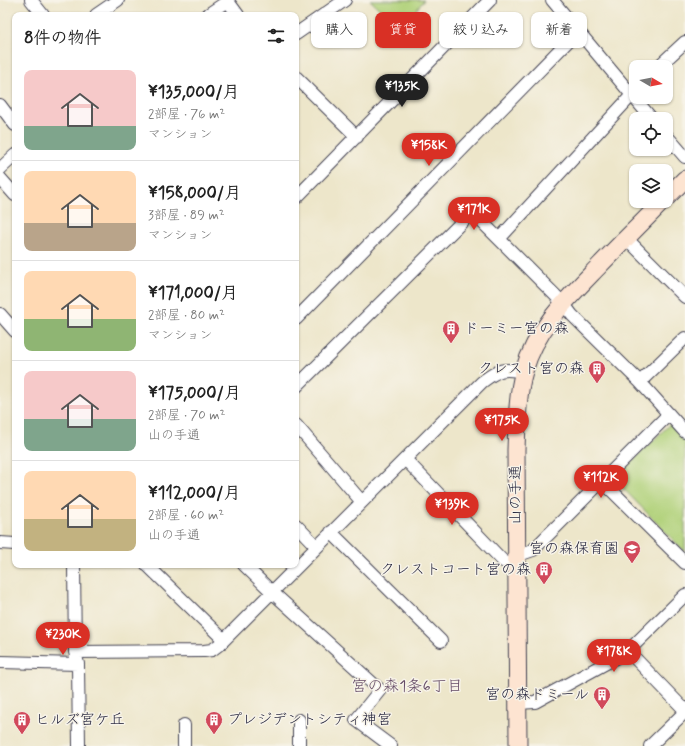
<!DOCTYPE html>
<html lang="ja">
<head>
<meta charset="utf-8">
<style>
	:root { --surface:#fff; --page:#f6f6f6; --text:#222; --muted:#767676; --line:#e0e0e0; --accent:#d93025 }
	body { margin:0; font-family:Mynerve,"Klee One",sans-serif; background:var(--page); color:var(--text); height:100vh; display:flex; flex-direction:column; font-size:15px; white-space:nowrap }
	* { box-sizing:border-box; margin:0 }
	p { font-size:13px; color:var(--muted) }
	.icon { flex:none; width:22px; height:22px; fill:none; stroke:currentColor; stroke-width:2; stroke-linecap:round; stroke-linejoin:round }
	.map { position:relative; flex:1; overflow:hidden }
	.details { position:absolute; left:12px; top:12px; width:287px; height:556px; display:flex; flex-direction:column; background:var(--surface); border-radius:8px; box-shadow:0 1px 3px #0004 }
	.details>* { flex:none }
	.guide { position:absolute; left:311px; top:12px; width:314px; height:36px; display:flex; gap:8px }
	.needle { width:26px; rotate:100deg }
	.fabs { position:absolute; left:629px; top:60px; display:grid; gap:8px }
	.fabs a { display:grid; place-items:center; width:44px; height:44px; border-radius:8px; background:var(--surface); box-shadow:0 1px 3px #0004; font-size:20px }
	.price { position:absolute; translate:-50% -34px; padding:0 9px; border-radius:14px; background:var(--accent); color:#fff; font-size:13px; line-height:26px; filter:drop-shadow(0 1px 2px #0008) }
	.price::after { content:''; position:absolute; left:50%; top:24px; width:12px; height:9px; margin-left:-6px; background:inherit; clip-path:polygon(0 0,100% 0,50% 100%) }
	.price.on { background:#222; color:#fff }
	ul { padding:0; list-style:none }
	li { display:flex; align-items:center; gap:12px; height:100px; padding:0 12px }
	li+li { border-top:1px solid var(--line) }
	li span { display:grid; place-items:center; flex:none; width:112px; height:80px; border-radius:8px; color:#555 }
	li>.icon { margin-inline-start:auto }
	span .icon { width:48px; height:48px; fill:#fffc; stroke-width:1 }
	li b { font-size:17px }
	h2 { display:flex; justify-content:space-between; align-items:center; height:48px; padding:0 12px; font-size:17px }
	.chip { padding:0 14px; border-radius:8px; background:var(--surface); box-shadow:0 1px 3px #0004; font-size:14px; line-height:36px }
	.chip.on { background:var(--accent); color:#fff }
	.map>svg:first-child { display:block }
	.green { fill:#b0d179; stroke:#697a5a }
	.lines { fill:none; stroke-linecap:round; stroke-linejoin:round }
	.minor-casing { stroke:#403f50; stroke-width:14 }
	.secondary-casing { stroke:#403f50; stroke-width:19 }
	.minor { stroke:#fff; stroke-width:12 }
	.secondary { stroke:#fde4d1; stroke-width:17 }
	.labels { text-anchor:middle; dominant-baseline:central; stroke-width:3; stroke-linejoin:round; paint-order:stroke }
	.poi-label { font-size:15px; fill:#22223b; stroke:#f7f3e8; text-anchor:end }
	.street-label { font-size:15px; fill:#22223b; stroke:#f7f3e8 }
	.neighbourhood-label { font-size:16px; fill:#674d68; stroke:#f7f3e8 }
</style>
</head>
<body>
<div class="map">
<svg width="685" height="746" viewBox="0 0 685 746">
	<rect width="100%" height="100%" fill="#f7f3e8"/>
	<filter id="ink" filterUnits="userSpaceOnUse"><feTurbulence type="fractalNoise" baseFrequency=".025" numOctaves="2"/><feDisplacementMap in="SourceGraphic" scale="8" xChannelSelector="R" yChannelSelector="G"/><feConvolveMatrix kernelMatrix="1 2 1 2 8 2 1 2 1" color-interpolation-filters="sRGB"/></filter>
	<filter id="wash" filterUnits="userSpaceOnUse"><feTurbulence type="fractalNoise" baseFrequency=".012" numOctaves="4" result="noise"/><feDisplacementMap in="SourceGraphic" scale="16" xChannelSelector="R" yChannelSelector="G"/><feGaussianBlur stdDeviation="0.9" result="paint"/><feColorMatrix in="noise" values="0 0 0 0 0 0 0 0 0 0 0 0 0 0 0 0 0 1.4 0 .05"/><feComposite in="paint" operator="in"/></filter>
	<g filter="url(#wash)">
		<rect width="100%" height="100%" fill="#ede6ca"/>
		<path class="green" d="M 370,0 L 424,0 L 401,29 Z
			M 670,424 L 685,441 L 685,552 L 614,479 Z"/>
	</g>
	<g filter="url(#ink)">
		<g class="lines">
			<defs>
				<path id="minor" d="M 31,0 L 43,15
					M 227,0 L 238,15
					M 552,0 L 652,119
					M 96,15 L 118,0
					M 207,15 L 228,1
					M 296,34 L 345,0
					M 658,67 L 685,42
					M 296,77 L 357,137
					M 0,105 L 15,125
					M 666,135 L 685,157
					M 0,169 L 15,155
					M 0,178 L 15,195
					M 296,198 L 490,0
					M 626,238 L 685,297
					M 499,239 L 563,303 L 572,315 L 640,382 L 685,432
					M 0,314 L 15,331
					M 296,319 L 578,31
					M 640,382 L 685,338
					M 296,387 L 472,212 L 499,239 L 632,95
					M 296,425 L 362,502
					M 405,459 L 503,561 L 516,567
					M 602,481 L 685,563
					M 296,525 L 317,547
					M 331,532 L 441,641
					M 0,543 L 15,544
					M 516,556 L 533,550 L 669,414
					M 74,565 L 75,652 L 78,664 L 79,746
					M 147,565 L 224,640
					M 244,565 L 272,592 L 380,690 L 356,720 L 391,746
					M 628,651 L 681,706 L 685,708
					M 75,652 L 204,651 L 212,650 L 220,644 L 482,382 C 499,369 503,368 524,372
					M 0,662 L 78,664
					M 518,703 L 535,702 L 628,651 L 685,595
					M 184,725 L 184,746
					M 299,746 L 299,720
					M 650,746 L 685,712"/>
				<path id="secondary" d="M 666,198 L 685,179
					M 518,746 L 516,450 C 517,425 517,395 524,371 C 536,328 569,297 599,266 C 620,244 642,223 663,201"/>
			</defs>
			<use href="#minor" class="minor-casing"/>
			<use href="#secondary" class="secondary-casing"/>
			<use href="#minor" class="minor"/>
			<use href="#secondary" class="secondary"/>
		</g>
	</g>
	<defs>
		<symbol id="building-pin" viewBox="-11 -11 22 30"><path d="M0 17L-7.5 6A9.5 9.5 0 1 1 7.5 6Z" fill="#d1495b" stroke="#f7f3e8"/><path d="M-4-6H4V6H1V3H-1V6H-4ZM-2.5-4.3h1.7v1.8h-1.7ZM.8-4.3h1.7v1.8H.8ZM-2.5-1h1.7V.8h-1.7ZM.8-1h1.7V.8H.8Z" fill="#fff"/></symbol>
		<symbol id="school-pin" viewBox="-11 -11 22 30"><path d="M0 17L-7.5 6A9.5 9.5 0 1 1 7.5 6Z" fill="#d1495b" stroke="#f7f3e8"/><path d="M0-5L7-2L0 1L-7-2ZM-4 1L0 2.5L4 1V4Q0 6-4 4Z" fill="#fff"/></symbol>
	</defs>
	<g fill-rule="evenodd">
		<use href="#building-pin" x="441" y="319" width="20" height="27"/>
		<use href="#building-pin" x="587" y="359" width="20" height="27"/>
		<use href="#school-pin" x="622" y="539" width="20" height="27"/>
		<use href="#building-pin" x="534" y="560" width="20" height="27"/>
		<use href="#building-pin" x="592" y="685" width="20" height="27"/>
		<use href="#building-pin" x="12" y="710" width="20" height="27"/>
		<use href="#building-pin" x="204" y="710" width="20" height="27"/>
	</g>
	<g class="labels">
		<g class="poi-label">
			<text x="464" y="329" text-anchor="start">ドーミー宮の森</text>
			<text x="584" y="369">クレスト宮の森</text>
			<text x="619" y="549">宮の森保育園</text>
			<text x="531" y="570">クレストコート宮の森</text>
			<text x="589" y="695">宮の森ドミール</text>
			<text x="35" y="720" text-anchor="start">ヒルズ宮ケ丘</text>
			<text x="227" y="720" text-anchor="start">プレジデントシティ神宮</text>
		</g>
		<g class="street-label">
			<text transform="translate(516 495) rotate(-90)">山の手通</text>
		</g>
		<g class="neighbourhood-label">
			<text x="407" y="686">宮の森1条6丁目</text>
		</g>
	</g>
</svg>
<div class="fabs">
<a><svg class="needle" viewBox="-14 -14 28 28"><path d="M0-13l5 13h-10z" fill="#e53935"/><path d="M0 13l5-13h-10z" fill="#767676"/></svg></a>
<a><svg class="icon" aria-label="locate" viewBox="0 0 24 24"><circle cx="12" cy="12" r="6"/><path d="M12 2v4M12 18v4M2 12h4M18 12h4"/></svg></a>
<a><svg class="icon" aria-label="layers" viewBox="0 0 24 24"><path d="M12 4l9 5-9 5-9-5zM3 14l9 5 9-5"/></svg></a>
</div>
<b class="price on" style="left:402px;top:108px">¥135K</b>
<b class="price" style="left:429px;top:167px">¥158K</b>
<b class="price" style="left:474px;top:231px">¥171K</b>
<b class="price" style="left:502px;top:442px">¥175K</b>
<b class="price" style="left:601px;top:499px">¥112K</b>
<b class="price" style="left:452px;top:526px">¥139K</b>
<b class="price" style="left:63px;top:656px">¥230K</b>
<b class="price" style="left:614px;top:673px">¥178K</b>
<div class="guide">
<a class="chip">購入</a>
<a class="chip on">賃貸</a>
<a class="chip">絞り込み</a>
<a class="chip">新着</a>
</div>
<section class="details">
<h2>8件の物件<svg class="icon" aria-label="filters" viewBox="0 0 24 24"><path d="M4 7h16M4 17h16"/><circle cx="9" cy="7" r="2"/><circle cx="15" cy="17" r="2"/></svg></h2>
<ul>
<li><span style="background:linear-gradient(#f6c9c9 70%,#7fa58c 0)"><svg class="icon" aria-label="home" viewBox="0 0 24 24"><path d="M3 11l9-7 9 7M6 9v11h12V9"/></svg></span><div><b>¥135,000/月</b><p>2部屋 · 76 m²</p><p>マンション</p></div></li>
<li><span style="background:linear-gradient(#ffd9b3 65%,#b9a48a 0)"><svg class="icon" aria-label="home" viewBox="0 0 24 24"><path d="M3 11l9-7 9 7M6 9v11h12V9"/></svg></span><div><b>¥158,000/月</b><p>3部屋 · 89 m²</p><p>マンション</p></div></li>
<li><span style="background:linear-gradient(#ffd9b3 60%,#8fb573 0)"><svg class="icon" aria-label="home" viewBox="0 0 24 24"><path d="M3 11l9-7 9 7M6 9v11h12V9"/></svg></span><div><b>¥171,000/月</b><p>2部屋 · 80 m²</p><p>マンション</p></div></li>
<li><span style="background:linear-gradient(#f6c9c9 60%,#7fa58c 0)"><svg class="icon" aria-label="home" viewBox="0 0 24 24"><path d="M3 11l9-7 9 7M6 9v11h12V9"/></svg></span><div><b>¥175,000/月</b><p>2部屋 · 70 m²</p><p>山の手通</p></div></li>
<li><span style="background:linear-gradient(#ffd9b3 60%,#c2b280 0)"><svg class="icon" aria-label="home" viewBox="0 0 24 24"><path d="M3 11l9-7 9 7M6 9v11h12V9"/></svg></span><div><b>¥112,000/月</b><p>2部屋 · 60 m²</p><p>山の手通</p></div></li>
</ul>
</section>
</div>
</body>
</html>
